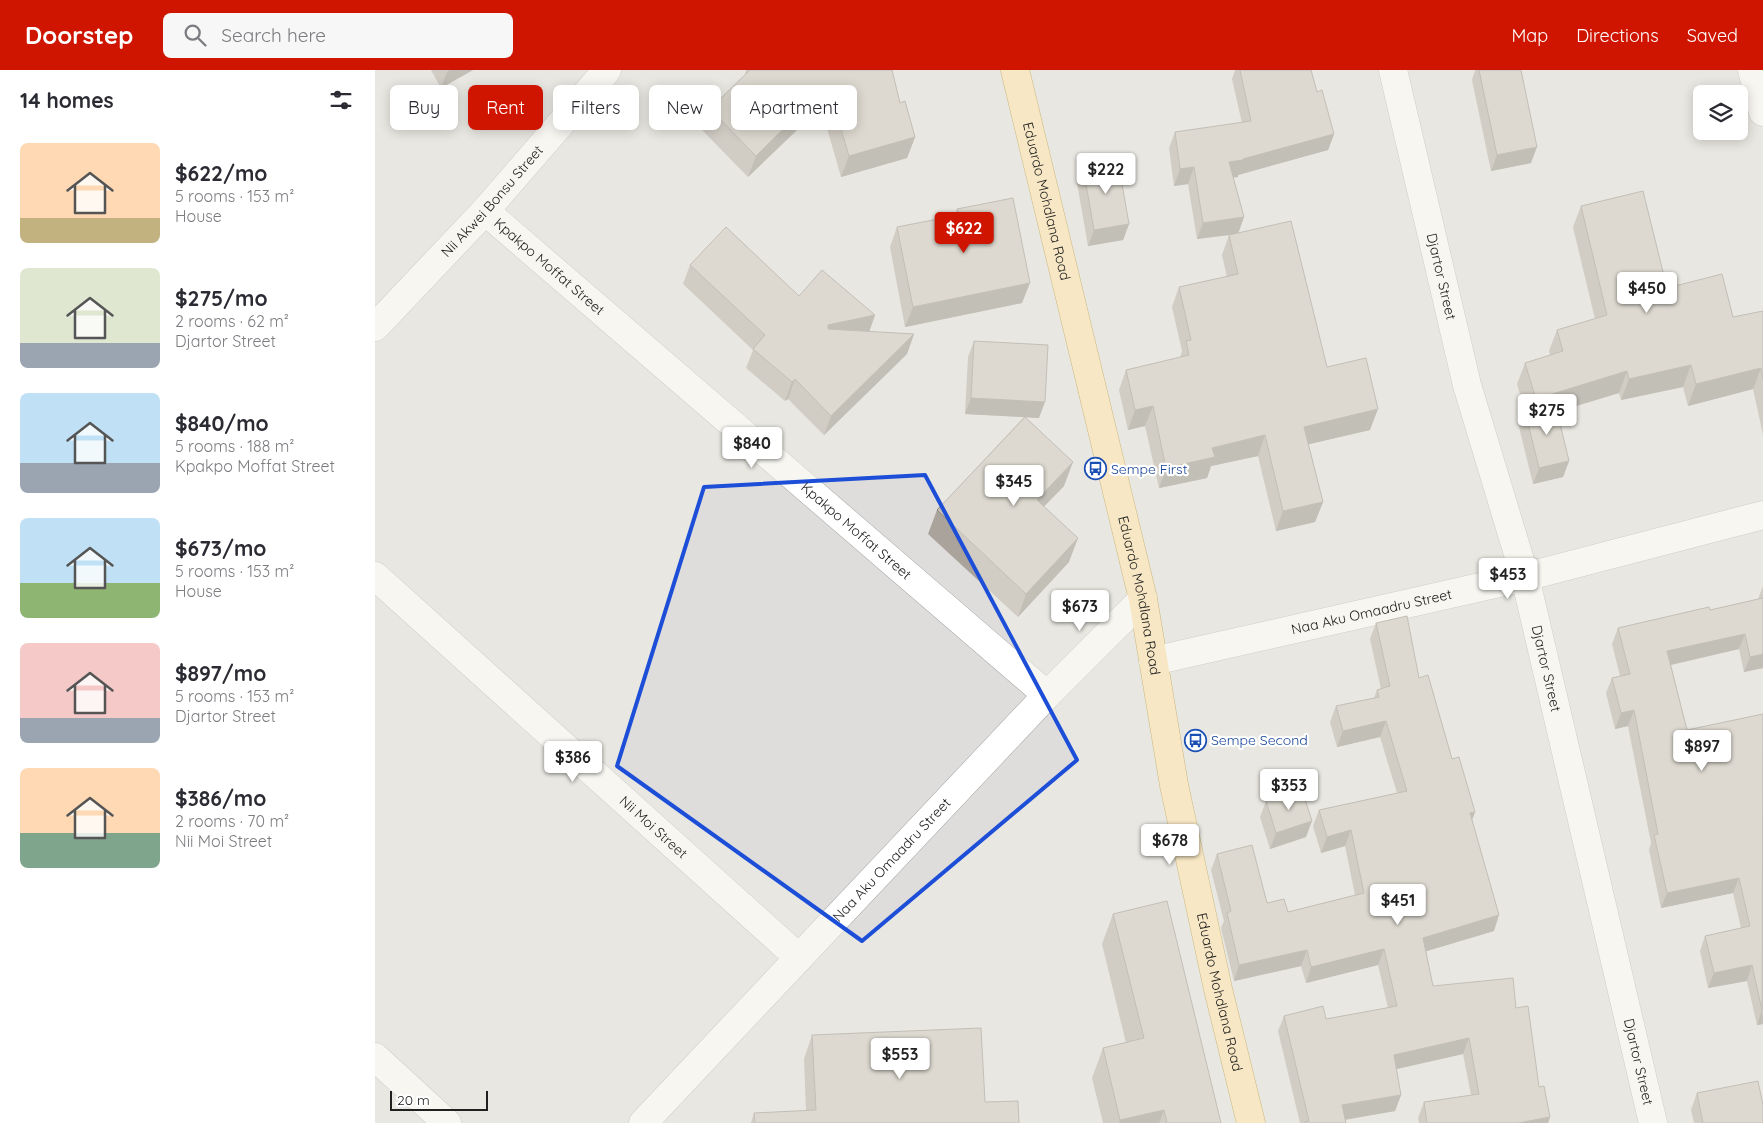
<!DOCTYPE html>
<html lang="en">
<head>
<meta charset="utf-8">
<style>
	:root { --surface:#fff; --page:#f7f7f7; --text:#2b2b33; --muted:#7c7c81; --accent:#cf1400 }
	body { margin:0; font-family:Quicksand,sans-serif; background:var(--page); color:var(--text); height:100vh; display:flex; flex-direction:column; font-size:19px; white-space:nowrap }
	* { box-sizing:border-box; margin:0 }
	p { font-size:16px; color:var(--muted) }
	.icon { flex:none; width:28px; height:28px; fill:none; stroke:currentColor; stroke-width:2; stroke-linecap:round; stroke-linejoin:round }
	.map { position:relative; flex:1; overflow:hidden }
	.side { display:flex; flex-direction:column; background:var(--surface); width:375px }
	.side>* { flex:none }
	.banner { position:absolute; left:15px; top:15px; width:475px; height:45px; display:flex; gap:10px }
	.controls { position:absolute; left:1318px; top:15px; display:grid; gap:10px }
	.controls a { display:grid; place-items:center; width:55px; height:55px; border-radius:8px; background:var(--surface); box-shadow:0 2px 12px #0003; font-size:25px }
	.scale { position:absolute; left:15px; bottom:12px; width:98px; box-sizing:border-box; padding-left:5px; border:2px solid #202020; border-top:0; font-size:14px; line-height:18px; white-space:nowrap; color:#202020; -webkit-text-stroke:4px #fff; paint-order:stroke }
	.price { position:absolute; translate:-50% -42px; padding:0 11px; border-radius:5px; background:#fff; color:#222; font-size:16px; line-height:32px; filter:drop-shadow(0 1px 2px #0008) }
	.price::after { content:''; position:absolute; left:50%; top:30px; width:15px; height:11px; margin-left:-8px; background:inherit; clip-path:polygon(0 0,100% 0,50% 100%) }
	.price.active { background:var(--accent); color:#fff }
	ul { padding:0; list-style:none }
	li { display:flex; align-items:center; gap:15px; height:125px; padding:0 20px }
	li span { display:grid; place-items:center; flex:none; width:140px; height:100px; border-radius:8px; color:#555 }
	li>.icon { margin-inline-start:auto }
	span .icon { width:60px; height:60px; fill:#fffc; stroke-width:1 }
	li b { font-size:21px }
	h2 { display:flex; justify-content:space-between; align-items:center; height:60px; padding:0 20px; font-size:21px }
	.tag { padding:0 18px; border-radius:8px; background:var(--surface); box-shadow:0 2px 12px #0003; font-size:18px; line-height:45px }
	.tag.active { background:var(--accent); color:#fff }
	header { display:flex; align-items:center; gap:30px; box-sizing:border-box; height:70px; padding:0 25px; background:var(--accent); color:#fff }
	header strong { font-size:24px }
	nav { display:flex; gap:28px; margin-inline-start:auto; font-size:18px }
	.search { width:350px; height:45px; background:var(--page); display:flex; align-items:center; gap:12px; box-sizing:border-box; padding:0 18px; border-radius:8px; color:var(--muted); font-size:19px }
	main { display:flex; flex:1; min-height:0 }
	.map>svg:first-child { display:block }
	.residential { fill:#dedddc; fill-rule:evenodd }
	.lines { fill:none; stroke-linecap:round; stroke-linejoin:round }
	.minor-casing { stroke:#a7a7a7; stroke-width:29 }
	.major-casing { stroke:#9b7700; stroke-width:29 }
	.minor { stroke:#fff; stroke-width:28 }
	.major { stroke:#ffde9c; stroke-width:28 }
	.wall { fill:#aaa39c }
	.shaded-wall { fill:#8b857f }
	.building { fill:#c6beb5; stroke:#8b857f }
	.marked { fill:none; stroke:#1d4ed8; stroke-width:4; stroke-linejoin:round }
	.labels { text-anchor:middle; dominant-baseline:central; stroke-width:4.5; stroke-linejoin:round; paint-order:stroke }
	.street-label { font-size:14px; fill:#202020; stroke:#fff }
	.transit-label { font-size:14px; fill:#164399; stroke:#fff; text-anchor:start }
</style>
</head>
<body>
<header>
<strong>Doorstep</strong>
<div class="search"><svg class="icon" aria-label="search" viewBox="0 0 24 24"><circle cx="10" cy="10" r="6"/><path d="M15 15l6 6"/></svg>Search here</div>
<nav><a>Map</a><a>Directions</a><a>Saved</a></nav>
</header>
<main>
<section class="side">
<h2>14 homes<svg class="icon" aria-label="filters" viewBox="0 0 24 24"><path d="M4 7h16M4 17h16"/><circle cx="9" cy="7" r="2"/><circle cx="15" cy="17" r="2"/></svg></h2>
<ul>
<li><span style="background:linear-gradient(#ffd9b3 75%,#c2b280 0)"><svg class="icon" aria-label="home" viewBox="0 0 24 24"><path d="M3 11l9-7 9 7M6 9v11h12V9"/></svg></span><div><b>$622/mo</b><p>5 rooms · 153 m²</p><p>House</p></div></li>
<li><span style="background:linear-gradient(#dfe7d0 75%,#9aa5b1 0)"><svg class="icon" aria-label="home" viewBox="0 0 24 24"><path d="M3 11l9-7 9 7M6 9v11h12V9"/></svg></span><div><b>$275/mo</b><p>2 rooms · 62 m²</p><p>Djartor Street</p></div></li>
<li><span style="background:linear-gradient(#bfe0f5 70%,#9aa5b1 0)"><svg class="icon" aria-label="home" viewBox="0 0 24 24"><path d="M3 11l9-7 9 7M6 9v11h12V9"/></svg></span><div><b>$840/mo</b><p>5 rooms · 188 m²</p><p>Kpakpo Moffat Street</p></div></li>
<li><span style="background:linear-gradient(#bfe0f5 65%,#8fb573 0)"><svg class="icon" aria-label="home" viewBox="0 0 24 24"><path d="M3 11l9-7 9 7M6 9v11h12V9"/></svg></span><div><b>$673/mo</b><p>5 rooms · 153 m²</p><p>House</p></div></li>
<li><span style="background:linear-gradient(#f6c9c9 75%,#9aa5b1 0)"><svg class="icon" aria-label="home" viewBox="0 0 24 24"><path d="M3 11l9-7 9 7M6 9v11h12V9"/></svg></span><div><b>$897/mo</b><p>5 rooms · 153 m²</p><p>Djartor Street</p></div></li>
<li><span style="background:linear-gradient(#ffd9b3 65%,#7fa58c 0)"><svg class="icon" aria-label="home" viewBox="0 0 24 24"><path d="M3 11l9-7 9 7M6 9v11h12V9"/></svg></span><div><b>$386/mo</b><p>2 rooms · 70 m²</p><p>Nii Moi Street</p></div></li>
</ul>
</section>
<div class="map">
<svg width="1388" height="1053" viewBox="0 0 1388 1053">
	<rect width="100%" height="100%" fill="#f1eee6"/>
	<path class="residential" d="M 0,0 L 1388,0 L 1388,1053 L 0,1053 ZM 1326,24 L 1364,24 L 1364,61 L 1326,61 Z"/>
	<g class="lines">
		<defs>
			<g id="minor">
				<path id="s1" d="M 1018,0 L 1092,315 L 1150,507 L 1278,1053"/>
				<path d="M 1377,0 L 1388,42"/>
				<path id="s2" d="M 110,141 L 672,625"/>
				<path id="s3" d="M 0,257 L 110,141 L 232,0"/>
				<path id="s4" d="M 0,506 L 424,888"/>
				<path id="s5" d="M 778,591 L 1150,507 L 1388,445"/>
				<path d="M 0,987 L 72,1053"/>
				<path id="s6" d="M 268,1053 L 672,625 L 768,529"/>
			</g>
			<g id="major">
				<path id="s7" d="M 640,0 L 768,529 L 799,715 L 843,919 L 876,1053"/>
			</g>
		</defs>
		<use href="#minor" class="minor-casing"/>
		<use href="#major" class="major-casing"/>
		<use href="#minor" class="minor"/>
		<use href="#major" class="major"/>
	</g>
	<path class="wall" d="M 56,0 L 98,0 L 66,18 Z
		M 371,0 L 517,0 L 525,33 L 540,67 L 532,88 L 466,107 L 446,37 L 373,107 L 327,60 L 335,39 L 370,5 Z
		M 860,0 L 936,0 L 942,22 L 959,64 L 953,80 L 863,105 L 863,107 L 858,107 L 869,147 L 863,163 L 952,297 L 995,360 L 933,374 L 948,432 L 940,452 L 901,461 L 883,386 L 836,396 L 832,408 L 784,418 L 770,356 L 753,360 L 744,320 L 751,300 L 805,288 L 807,281 L 797,237 L 804,217 L 852,207 L 847,185 L 854,165 L 858,164 L 822,169 L 813,114 L 799,116 L 794,78 L 800,62 L 867,53 L 857,9 Z
		M 1100,0 L 1146,0 L 1156,93 L 1116,101 L 1097,10 Z
		M 708,97 L 754,154 L 748,170 L 713,176 L 702,113 Z
		M 1206,136 L 1292,218 L 1358,247 L 1388,241 L 1388,365 L 1378,319 L 1313,336 L 1308,317 L 1246,330 L 1244,323 L 1182,342 L 1194,391 L 1188,407 L 1158,414 L 1144,357 L 1150,341 L 1142,314 L 1150,293 L 1175,285 L 1174,281 L 1182,260 L 1220,249 L 1198,157 Z
		M 582,139 L 647,233 L 530,257 L 515,177 L 522,157 L 580,146 Z
		M 315,195 L 424,226 L 500,245 L 494,262 L 539,264 L 532,284 L 449,365 L 413,329 L 410,331 L 371,298 L 378,280 L 308,214 Z
		M 599,271 L 664,348 L 650,347 L 689,416 L 669,436 L 694,492 L 643,547 L 553,464 L 562,440 L 649,347 L 590,344 L 593,287 Z
		M 1388,516 L 1388,598 L 1369,602 L 1364,579 L 1296,595 L 1312,660 L 1388,644 L 1388,954 L 1382,955 L 1372,911 L 1333,918 L 1325,881 L 1330,866 L 1366,858 L 1358,823 L 1286,838 L 1274,780 L 1276,773 L 1253,656 L 1240,659 L 1231,623 L 1237,608 L 1245,606 L 1237,574 L 1243,558 L 1335,540 L 1383,529 Z
		M 1001,553 L 1044,608 L 1077,689 L 1100,742 L 1097,750 L 1119,861 L 1051,881 L 1058,916 L 1141,938 L 1164,1017 L 1175,1047 L 1173,1053 L 1044,1053 L 1043,1048 L 1049,1032 L 1096,1025 L 1088,984 L 1021,999 L 1026,1025 L 1020,1041 L 970,1050 L 971,1053 L 925,1053 L 903,961 L 909,946 L 951,949 L 1013,938 L 1003,895 L 931,913 L 926,896 L 859,911 L 846,858 L 849,851 L 836,800 L 842,784 L 892,833 L 913,842 L 980,825 L 970,776 L 946,783 L 938,756 L 944,740 L 1022,723 L 1005,667 L 962,677 L 955,652 L 961,636 L 999,628 L 1002,620 L 1006,619 L 995,569 Z
		M 891,731 L 931,767 L 895,779 L 885,747 Z
		M 738,844 L 846,1053 L 728,1053 L 717,1008 L 728,978 L 751,973 L 727,874 Z
		M 437,965 L 610,1032 L 644,1053 L 376,1053 L 379,1043 L 431,1041 L 429,989 Z
		M 1322,1023 L 1388,1053 L 1319,1053 L 1316,1040 Z"/>
	<path class="shaded-wall" d="M 75,0 L 98,0 L 66,18 L 72,2 Z
		M 453,15 L 446,37 L 373,107 L 381,86 Z
		M 959,64 L 953,80 L 863,105 L 863,107 L 848,109 L 854,92 Z
		M 540,67 L 532,88 L 466,107 L 474,86 Z
		M 1162,77 L 1156,93 L 1116,101 L 1122,85 Z
		M 819,97 L 813,114 L 799,116 L 805,99 Z
		M 869,147 L 863,164 L 822,169 L 828,153 Z
		M 754,154 L 748,170 L 713,176 L 719,160 Z
		M 655,213 L 647,233 L 530,257 L 538,237 Z
		M 500,245 L 493,265 L 445,274 L 453,255 Z
		M 539,264 L 532,284 L 449,365 L 456,346 Z
		M 1316,295 L 1308,317 L 1246,330 L 1254,309 Z
		M 1386,298 L 1378,319 L 1313,336 L 1321,314 Z
		M 1252,301 L 1244,323 L 1153,350 L 1161,329 Z
		M 420,309 L 413,329 L 410,331 L 417,312 Z
		M 596,328 L 670,332 L 664,348 L 590,344 Z
		M 778,336 L 770,356 L 753,360 L 760,340 Z
		M 1003,339 L 995,360 L 922,377 L 929,357 Z
		M 890,365 L 883,386 L 836,396 L 832,408 L 784,418 L 791,398 L 837,378 Z
		M 1194,391 L 1188,407 L 1158,414 L 1164,398 Z
		M 698,392 L 689,416 L 653,453 L 662,430 Z
		M 948,432 L 940,452 L 901,461 L 908,441 Z
		M 703,468 L 694,492 L 643,547 L 651,524 Z
		M 1370,564 L 1364,579 L 1286,597 L 1292,581 Z
		M 1388,584 L 1388,598 L 1369,602 L 1375,587 Z
		M 1259,640 L 1253,656 L 1240,659 L 1246,643 Z
		M 1011,651 L 1005,667 L 962,677 L 968,661 Z
		M 1100,742 L 1094,758 L 1095,743 Z
		M 937,751 L 931,767 L 895,779 L 901,763 Z
		M 976,760 L 970,776 L 946,783 L 952,767 Z
		M 1364,808 L 1358,823 L 1286,838 L 1292,823 Z
		M 1124,845 L 1119,861 L 1042,884 L 1048,868 Z
		M 1009,879 L 1003,895 L 931,913 L 936,897 Z
		M 932,880 L 926,896 L 859,911 L 864,895 Z
		M 1377,895 L 1372,911 L 1333,918 L 1339,903 Z
		M 1387,940 L 1388,954 L 1382,955 Z
		M 1094,968 L 1088,984 L 1013,1001 L 1019,985 Z
		M 1026,1025 L 1020,1041 L 961,1051 L 967,1035 Z
		M 789,1040 L 784,1053 L 744,1053 L 745,1050 Z
		M 1175,1047 L 1173,1053 L 1143,1053 Z"/>
	<path class="building" d="M 375,0 L 517,0 L 525,33 L 530,31 L 540,67 L 474,86 L 453,15 L 381,86 L 335,39 Z
		M 865,0 L 936,0 L 942,22 L 947,20 L 959,64 L 868,89 L 868,90 L 854,92 L 869,147 L 828,153 L 819,97 L 805,99 L 800,62 L 876,51 Z
		M 1104,0 L 1146,0 L 1162,77 L 1122,85 Z
		M 743,91 L 754,154 L 719,160 L 708,97 Z
		M 1268,121 L 1292,218 L 1347,204 L 1358,247 L 1388,241 L 1388,309 L 1386,298 L 1321,314 L 1316,295 L 1254,309 L 1252,301 L 1161,329 L 1150,293 L 1188,281 L 1182,260 L 1232,245 L 1206,136 Z
		M 638,128 L 655,213 L 538,237 L 522,157 L 584,145 L 582,139 Z
		M 916,151 L 952,297 L 991,288 L 1003,339 L 929,357 L 948,432 L 908,441 L 890,365 L 837,378 L 840,387 L 791,398 L 778,336 L 760,340 L 751,300 L 814,285 L 811,271 L 816,270 L 804,217 L 863,204 L 854,165 Z
		M 351,157 L 424,226 L 447,200 L 500,245 L 453,255 L 453,259 L 539,264 L 456,346 L 420,309 L 417,312 L 378,279 L 390,265 L 315,195 Z
		M 599,271 L 673,275 L 670,332 L 596,328 Z
		M 1180,333 L 1194,391 L 1164,398 L 1150,341 Z
		M 650,347 L 698,392 L 662,430 L 703,468 L 651,524 L 562,440 Z
		M 1388,528 L 1388,584 L 1375,587 L 1370,564 L 1292,581 L 1312,660 L 1388,644 L 1387,940 L 1377,895 L 1339,903 L 1330,866 L 1375,856 L 1364,808 L 1292,823 L 1279,765 L 1283,764 L 1259,640 L 1246,643 L 1237,608 L 1255,604 L 1243,558 L 1334,537 L 1335,540 Z
		M 1032,546 L 1044,608 L 1053,605 L 1077,689 L 1084,687 L 1100,742 L 1095,743 L 1124,845 L 1048,868 L 1058,916 L 1138,908 L 1141,938 L 1153,936 L 1164,1017 L 1169,1016 L 1175,1047 L 1143,1053 L 1052,1053 L 1049,1032 L 1104,1024 L 1094,968 L 1019,985 L 1026,1025 L 967,1035 L 971,1053 L 930,1053 L 930,1052 L 934,1051 L 909,946 L 948,936 L 951,949 L 1022,936 L 1009,879 L 936,897 L 932,880 L 864,895 L 852,843 L 856,841 L 842,784 L 877,775 L 892,833 L 909,829 L 913,842 L 989,823 L 976,760 L 952,767 L 944,740 L 1032,721 L 1011,651 L 968,661 L 961,636 L 1004,627 L 1002,620 L 1015,616 L 1001,553 Z
		M 927,720 L 937,751 L 901,763 L 891,731 Z
		M 792,831 L 846,1053 L 792,1053 L 789,1040 L 745,1050 L 728,978 L 769,968 L 738,844 Z
		M 606,958 L 610,1032 L 643,1031 L 644,1053 L 380,1053 L 379,1043 L 441,1040 L 437,965 Z
		M 1383,1011 L 1388,1035 L 1388,1053 L 1328,1053 L 1322,1023 Z"/>
	<path d="M0 0H1388V1053H0ZM 550,405 L 702,690 L 487,871 L 242,696 L 329,417 Z" fill="#f1eee6" fill-opacity=".55" fill-rule="evenodd"/>
	<path class="marked" d="M 550,405 L 702,690 L 487,871 L 242,696 L 329,417 Z"/>
	<defs>
		<symbol id="bus-ring" viewBox="-11 -11 22 22"><circle r="9.5" fill="#fff" stroke="#1a4fb4" stroke-width="1.5"/><path d="M-5-6H5V4H4V6H2V4H-2V6H-4V4H-5ZM-3.5-4V0h7V-4ZM-3.5 1.2v1.5H-2V1.2ZM2 1.2v1.5H3.5V1.2Z" fill="#1a4fb4"/></symbol>
	</defs>
	<g fill-rule="evenodd">
		<use href="#bus-ring" x="708" y="386" width="25" height="25"/>
		<use href="#bus-ring" x="808" y="658" width="25" height="25"/>
	</g>
	<g class="labels">
		<g class="street-label">
			<text stroke="none"><textPath href="#s3" startOffset="172">Nii Akwei Bonsu Street</textPath></text>
			<text stroke="none"><textPath href="#s7" startOffset="135">Eduardo Mohdlana Road</textPath></text>
			<text stroke="none"><textPath href="#s2" startOffset="85">Kpakpo Moffat Street</textPath></text>
			<text stroke="none"><textPath href="#s1" startOffset="212">Djartor Street</textPath></text>
			<text stroke="none"><textPath href="#s2" startOffset="490">Kpakpo Moffat Street</textPath></text>
			<text stroke="none"><textPath href="#s7" startOffset="540">Eduardo Mohdlana Road</textPath></text>
			<text stroke="none"><textPath href="#s5" startOffset="224">Naa Aku Omaadru Street</textPath></text>
			<text stroke="none"><textPath href="#s1" startOffset="618">Djartor Street</textPath></text>
			<text stroke="none"><textPath href="#s4" startOffset="375">Nii Moi Street</textPath></text>
			<text stroke="none"><textPath href="#s6" startOffset="362">Naa Aku Omaadru Street</textPath></text>
			<text stroke="none"><textPath href="#s7" startOffset="945">Eduardo Mohdlana Road</textPath></text>
			<text stroke="none"><textPath href="#s1" startOffset="1022">Djartor Street</textPath></text>
		</g>
		<g class="transit-label">
			<text x="736" y="399">Sempe First</text>
			<text x="836" y="670">Sempe Second</text>
		</g>
	</g>
</svg>
<div class="controls">
<a><svg class="icon" aria-label="layers" viewBox="0 0 24 24"><path d="M12 4l9 5-9 5-9-5zM3 14l9 5 9-5"/></svg></a>
</div>
<div class="scale">20 m</div>
<b class="price" style="left:731px;top:125px">$222</b>
<b class="price active" style="left:589px;top:184px">$622</b>
<b class="price" style="left:1272px;top:244px">$450</b>
<b class="price" style="left:1172px;top:366px">$275</b>
<b class="price" style="left:377px;top:399px">$840</b>
<b class="price" style="left:639px;top:437px">$345</b>
<b class="price" style="left:1133px;top:530px">$453</b>
<b class="price" style="left:705px;top:562px">$673</b>
<b class="price" style="left:1327px;top:702px">$897</b>
<b class="price" style="left:198px;top:713px">$386</b>
<b class="price" style="left:914px;top:741px">$353</b>
<b class="price" style="left:795px;top:796px">$678</b>
<b class="price" style="left:1023px;top:856px">$451</b>
<b class="price" style="left:525px;top:1010px">$553</b>
<div class="banner">
<a class="tag">Buy</a>
<a class="tag active">Rent</a>
<a class="tag">Filters</a>
<a class="tag">New</a>
<a class="tag">Apartment</a>
</div>
</div>
</main>
</body>
</html>
